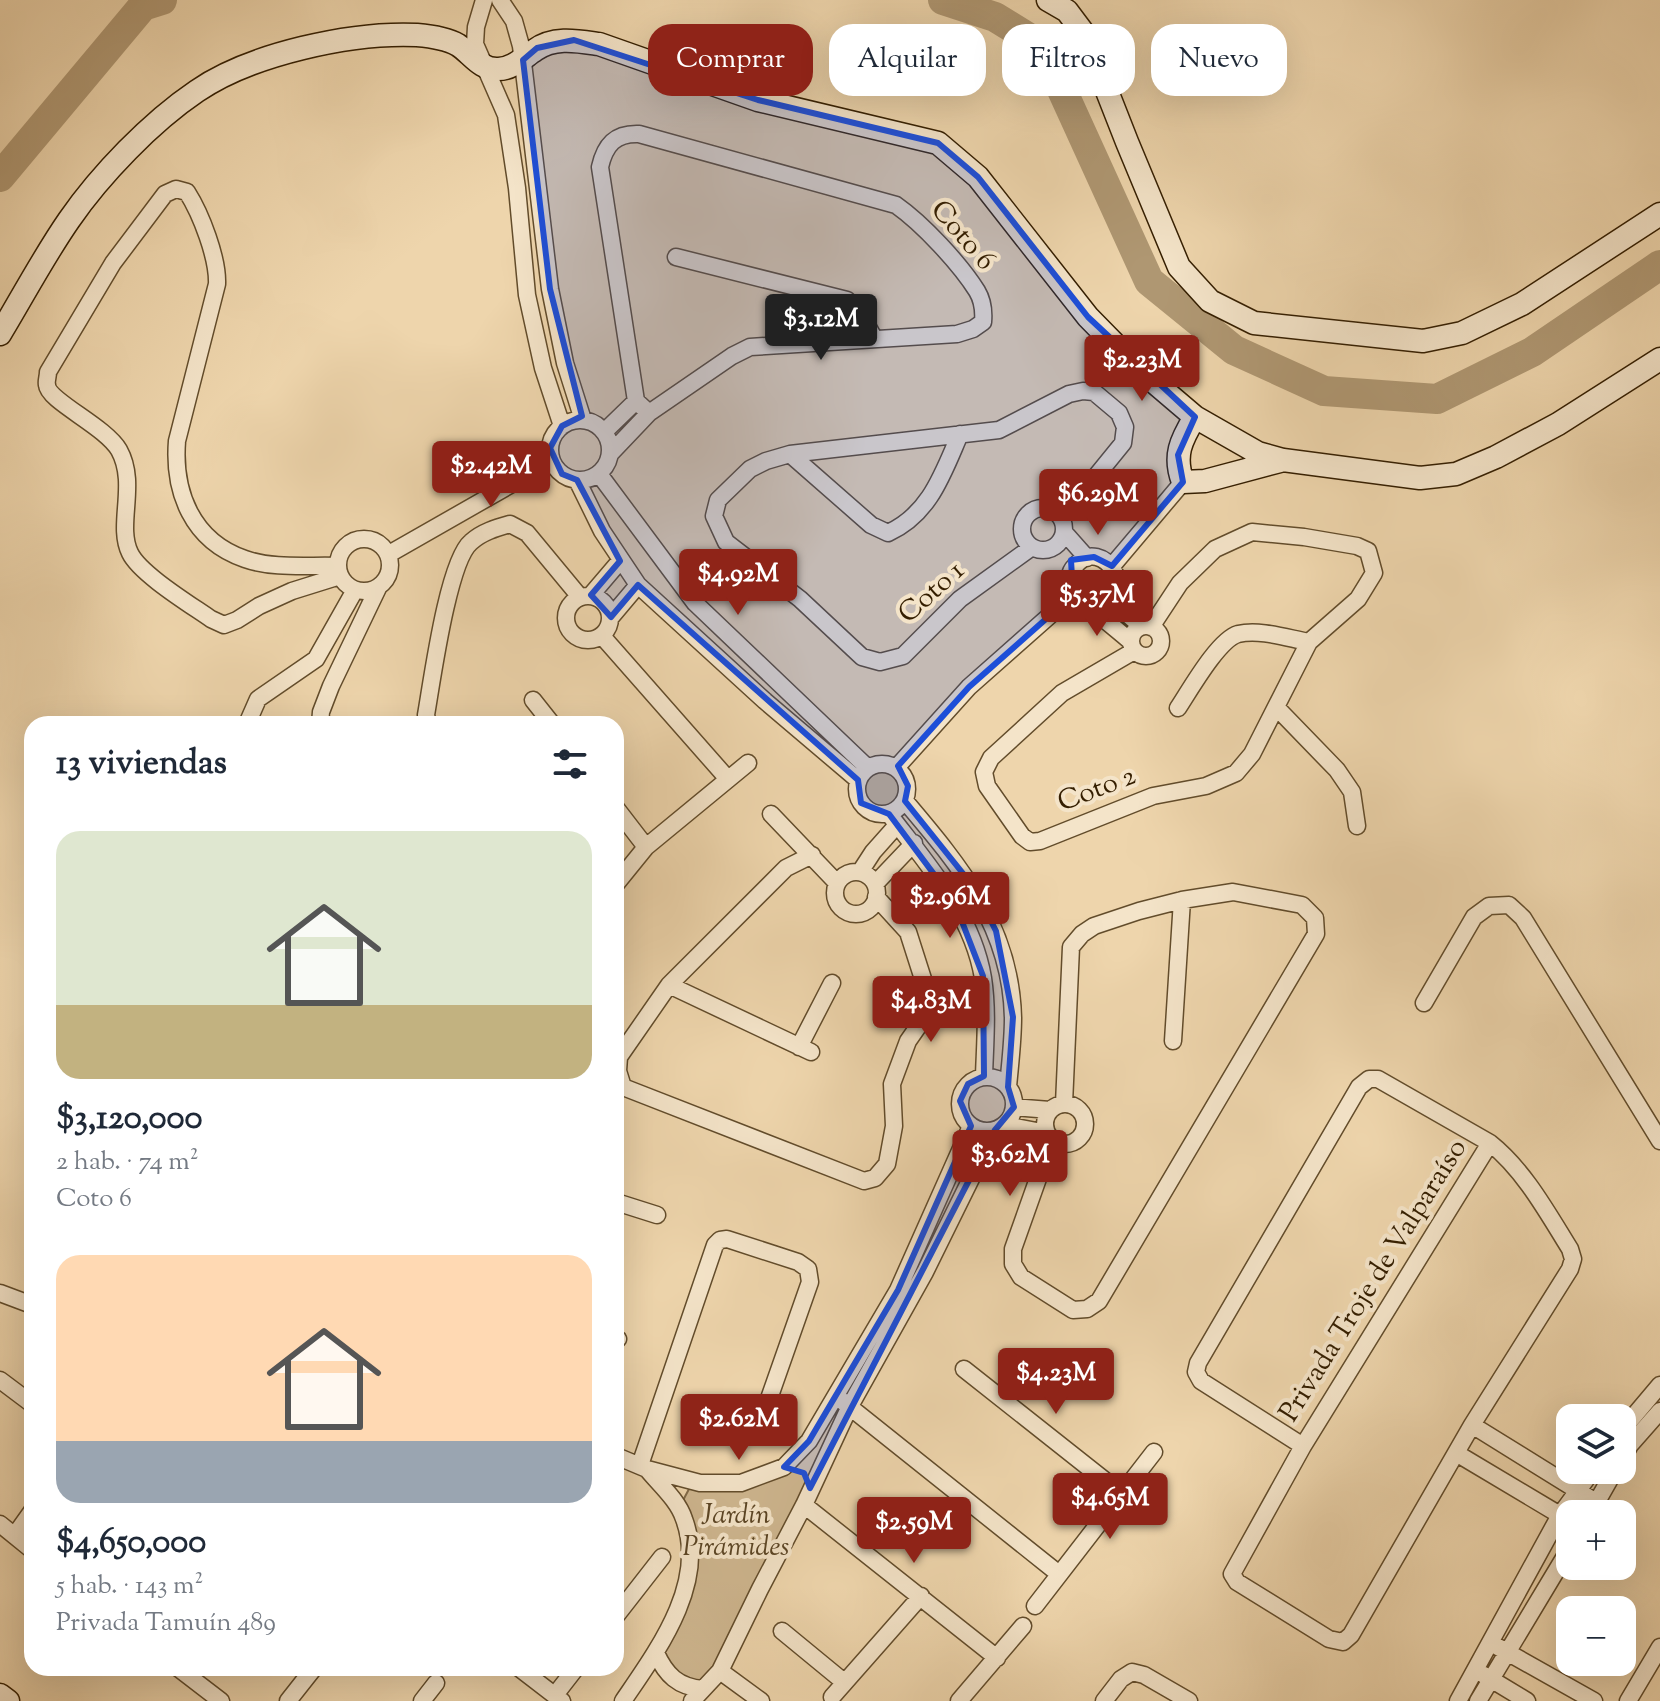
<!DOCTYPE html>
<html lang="es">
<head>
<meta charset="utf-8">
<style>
	:root { --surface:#fff; --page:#f6f6f7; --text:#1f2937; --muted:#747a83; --accent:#8f2418 }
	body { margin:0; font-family:"Sorts Mill Goudy",serif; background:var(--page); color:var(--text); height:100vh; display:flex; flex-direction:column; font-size:30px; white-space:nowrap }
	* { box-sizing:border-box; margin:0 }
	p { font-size:26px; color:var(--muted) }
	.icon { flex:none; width:44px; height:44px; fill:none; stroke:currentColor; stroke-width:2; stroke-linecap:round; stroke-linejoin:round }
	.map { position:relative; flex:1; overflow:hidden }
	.drawer { position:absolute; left:24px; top:716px; width:600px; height:960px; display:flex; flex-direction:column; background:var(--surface); border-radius:24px; box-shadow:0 8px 32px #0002 }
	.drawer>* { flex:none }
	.top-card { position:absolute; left:648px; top:24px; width:760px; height:72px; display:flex; gap:16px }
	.fabs { position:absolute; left:1556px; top:1404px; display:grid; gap:16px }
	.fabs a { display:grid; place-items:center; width:80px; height:80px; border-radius:16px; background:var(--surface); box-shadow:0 8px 32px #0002; font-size:40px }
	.price { position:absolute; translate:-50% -68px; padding:0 18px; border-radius:8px; background:var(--accent); color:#fff; font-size:26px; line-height:52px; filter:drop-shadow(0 2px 4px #0008) }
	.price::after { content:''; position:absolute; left:50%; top:48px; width:24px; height:18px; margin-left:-12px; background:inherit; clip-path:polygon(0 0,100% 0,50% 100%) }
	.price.on { background:#222; color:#fff }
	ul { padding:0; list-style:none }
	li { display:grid; align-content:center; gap:16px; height:424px; padding:0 32px }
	li span { display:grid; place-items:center; height:248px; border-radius:24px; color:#555 }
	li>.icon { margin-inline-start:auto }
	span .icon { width:144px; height:144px; fill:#fffc; stroke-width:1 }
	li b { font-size:34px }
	h2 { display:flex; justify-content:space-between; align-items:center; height:96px; padding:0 32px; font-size:34px }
	.tag { padding:0 28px; border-radius:24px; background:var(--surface); box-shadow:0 8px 32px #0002; font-size:28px; line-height:72px }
	.tag.on { background:var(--accent); color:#fff }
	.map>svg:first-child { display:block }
	.garden { fill:#ceb68f; stroke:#816a48; stroke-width:2 }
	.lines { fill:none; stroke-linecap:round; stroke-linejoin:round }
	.river { stroke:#af9772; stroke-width:30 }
	.street-casing { stroke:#624c2b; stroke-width:19 }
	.secondary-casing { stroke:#341e00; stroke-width:25 }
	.street { stroke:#f4e4c9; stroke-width:16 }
	.secondary { stroke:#f4e4c9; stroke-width:22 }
	.marked { fill:#1d4ed8; fill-opacity:0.2; stroke:#1d4ed8; stroke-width:6; stroke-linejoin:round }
	.labels { text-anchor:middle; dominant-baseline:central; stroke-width:8; stroke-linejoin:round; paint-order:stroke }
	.street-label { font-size:28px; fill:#341e00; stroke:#f4e4c9 }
	.park-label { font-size:28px; font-style:italic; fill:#5a4424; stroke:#f4e4c9 }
</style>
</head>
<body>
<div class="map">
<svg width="1660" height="1701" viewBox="0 0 1660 1701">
	<rect width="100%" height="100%" fill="#eed5ac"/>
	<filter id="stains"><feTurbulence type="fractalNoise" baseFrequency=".0025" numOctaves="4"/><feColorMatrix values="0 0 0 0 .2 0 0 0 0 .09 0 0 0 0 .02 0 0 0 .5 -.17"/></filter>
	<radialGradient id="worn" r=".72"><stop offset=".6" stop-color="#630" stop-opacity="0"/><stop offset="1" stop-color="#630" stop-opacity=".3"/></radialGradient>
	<path class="garden" d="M857 789a25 25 0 1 1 50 0a25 25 0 1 1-50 0Z
		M 792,1467 L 804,1473 L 810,1488 L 720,1671 L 688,1688 L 656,1653 L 691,1561 L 679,1508 L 689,1489 L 700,1483 Z"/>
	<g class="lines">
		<path class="river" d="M 943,0 L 995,17 L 1042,46 L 1149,281 L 1234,350 L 1324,391 L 1437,399 L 1532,352 L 1660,265
			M 0,177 L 143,6 L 162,0"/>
		<defs>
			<path id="street" d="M 484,0 L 476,27 L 475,44 L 506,115 L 517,188 L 527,295 L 543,368 L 562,426
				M 500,0 L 514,21 L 521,46 L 550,289 L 565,363 L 583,420
				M 676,257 L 847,300 L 860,313 L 874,338
				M550 450a30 30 0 1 1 60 0a30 30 0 1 1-60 0Z
				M 604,432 L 636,401
				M 610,454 L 649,413 L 732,356 L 750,347 L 957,334 L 973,329 L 983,322 C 984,311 983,301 977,291 C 960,264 923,224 896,205 L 639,134 C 615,133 605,145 600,167 L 636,401 L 649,413
				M 790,454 L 871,525 L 888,533 C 930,514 943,473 960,434
				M 599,474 L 695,603 L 868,768
				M 577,480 L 602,531 L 638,585 L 765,701 L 858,780
				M1022 529a21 21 0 1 1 42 0a21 21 0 1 1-42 0Z
				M 1064,532 L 1087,558
				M338 565a26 26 0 1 1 52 0a26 26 0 1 1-52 0Z
				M 1032,547 L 960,599 L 903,656 L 880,662 L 862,657 L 800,599 L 726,542 L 714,516 L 718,500 L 750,469 L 766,461 L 790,454 L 999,430 L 1069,394 L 1083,391 L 1094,392 L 1119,413 L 1125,427 L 1123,443 L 1062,518
				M 389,554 L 552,461
				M 338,566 C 308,565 273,569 245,559 C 192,541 173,492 177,441 L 217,284 C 218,258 201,214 187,192 L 176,189 L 165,194 L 113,263 L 48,372 C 48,377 46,381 47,385 C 48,401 105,426 119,450 C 138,484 116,525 130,553 C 140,574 191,605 211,619 L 224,625 L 237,620 L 259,606 L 292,591 L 340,576
				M 1112,566 L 1183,482
				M 591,595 L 620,561
				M566 618a22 22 0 1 1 44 0a22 22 0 1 1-44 0Z
				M 1110,599 L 1141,626
				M 1091,606 C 1146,600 1102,532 1075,566 C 1069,572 1068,581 1071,589 C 1073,595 1120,632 1130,641
				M 611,617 L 638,585
				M1131 641a15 15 0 1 1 30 0a15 15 0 1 1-30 0Z
				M 602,636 L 727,778
				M 1134,651 L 1062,693 L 991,758 L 984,772 L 987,786 L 1022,836 L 1030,842 L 1040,841 L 1153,796 L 1206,786 L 1236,773 L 1252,754 L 1309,642 L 1358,599 L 1374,573 L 1368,551 L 1357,546 L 1304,537 L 1252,532 L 1215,549 L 1180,583 L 1151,627
				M 533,700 L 552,724
				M 1276,707 L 1337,770 L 1352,792 L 1357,826
				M 1178,708 C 1190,690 1218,640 1238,634 C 1260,629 1287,638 1309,642
				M 247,724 L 258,699 L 316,659 L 355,590
				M 320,724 L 321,712 L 331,686 L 378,588
				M 428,724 L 426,715 C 432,681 448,561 471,542 C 482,532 496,528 510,524 L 527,533 L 580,597
				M857 789a25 25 0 1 1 50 0a25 25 0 1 1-50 0Z
				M 896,768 L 969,687 L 1073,595
				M 905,801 C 961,867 1011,927 1013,1018 C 1013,1041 1010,1064 1008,1087
				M 616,808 L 646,847
				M 771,814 L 837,883
				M 889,814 C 927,864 972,913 983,978 C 988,1011 985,1044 984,1076
				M 812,855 L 786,868 L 669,985 L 619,1057 L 618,1071 L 623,1087 L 864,1181 L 875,1178 L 887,1164 L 894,1126 L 892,1084 L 908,1041 L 924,1018 L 923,979 L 908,932 L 876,897
				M 860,872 L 873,852 L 897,825
				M835 893a21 21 0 1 1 42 0a21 21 0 1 1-42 0Z
				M 616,884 L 646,847 L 748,763
				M 875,884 L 914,843
				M 669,985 L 811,1052
				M 1424,1003 L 1474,917 L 1489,906 L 1509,905 L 1523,918 L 1660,1141
				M 1173,1041 L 1182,900
				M 799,1047 L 832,983
				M960 1104a27 27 0 1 1 54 0a27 27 0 1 1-54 0Z
				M1045 1124a20 20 0 1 1 40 0a20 20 0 1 1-40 0Z
				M 1014,1107 L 1050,1110
				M 1004,1125 L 1047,1133
				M 1052,1139 L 1013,1249 L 1013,1264 L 1021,1277 L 1073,1310 L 1087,1309 L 1099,1301 L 1316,934 L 1315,918 L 1302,905 L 1233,892 L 1182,900 L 1139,911 L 1094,926 L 1082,934 L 1071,947 L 1064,1104
				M 616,1202 L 657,1215
				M 0,1293 L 32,1305
				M 616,1338 L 618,1339
				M 964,1369 L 1122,1494
				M 0,1380 L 32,1404
				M 841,1400 L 1059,1574
				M 1472,1425 L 1596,1502
				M 1622,1430 L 1660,1385
				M 1303,1446 L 1201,1381 L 1196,1372 L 1198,1363 L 1359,1087 L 1369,1079 L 1378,1079 L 1490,1143 C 1524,1170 1547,1212 1570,1249 L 1573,1259 L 1570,1269 L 1472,1425 L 1351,1635 L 1343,1642 L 1329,1639 L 1237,1582 L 1232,1574 L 1303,1446 L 1490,1143
				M 1456,1453 L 1570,1521
				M 616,1456 L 647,1469 L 700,1483 L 741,1483 L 784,1467 L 809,1441 L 898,1290 L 971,1126
				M 1622,1459 L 1630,1445 L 1660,1411
				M 640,1465 L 715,1245 L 720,1240 L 727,1239 L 798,1262 L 808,1269 L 810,1282 L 758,1430
				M 804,1505 L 997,1658
				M 1590,1514 L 1615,1470
				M 0,1524 L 32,1550
				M 15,1535 L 32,1511
				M 1035,1606 L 1154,1452
				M 616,1616 L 662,1557
				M 782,1631 L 844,1682
				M 1498,1647 L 1594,1701
				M 656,1653 C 666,1675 678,1687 703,1689
				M 178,1668 L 221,1701
				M 519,1668 L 562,1701
				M 720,1671 L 761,1701
				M 1484,1675 L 1527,1701
				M 555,1695 L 576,1668
				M 832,1697 L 921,1596
				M 288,1701 L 314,1668
				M 422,1701 L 436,1683
				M 623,1701 C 657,1651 708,1583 684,1519 C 678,1500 659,1484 647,1469
				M 692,1701 L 720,1671 L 760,1589 L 804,1505 L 850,1406 L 925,1272 L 995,1130
				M 959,1701 L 1023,1626
				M 1104,1701 L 1121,1679 L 1132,1672 L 1144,1675 L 1189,1701
				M 1458,1701 L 1560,1515 L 1593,1470
				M 1478,1701 L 1570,1548
				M 1628,1701 L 1660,1647"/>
			<path id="secondary" d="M 1048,0 L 1067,11 L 1085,35 L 1127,142 L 1179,267 L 1210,301 L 1254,323 L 1423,341 L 1462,333 L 1522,304 L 1660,214
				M 0,334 C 23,296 44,256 69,220 C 100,175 151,122 197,91 C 251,54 351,32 417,35 C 429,36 446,38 458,45 C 471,53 480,70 498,69 C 513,69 524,57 535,50 C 554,36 578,41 599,44 L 758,100 L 938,143 L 978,177 L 1088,317 L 1141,371 L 1195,417 L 1258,453 L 1283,460 L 1420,478 L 1456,474 L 1496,457 L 1558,424 L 1660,359
				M 1195,417 C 1181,440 1173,456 1183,482 L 1205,481 L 1280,461
				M 0,1695 L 8,1701"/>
		</defs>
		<use href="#street" class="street-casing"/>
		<use href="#secondary" class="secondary-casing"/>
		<use href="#street" class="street"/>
		<use href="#secondary" class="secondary"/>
	</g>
	<path class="marked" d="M 574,40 L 758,100 L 938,143 L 978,177 L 1088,317 L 1195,417 L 1178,455 L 1183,482 L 1112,566 L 1094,557 L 1071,560 L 1073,595 L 969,687 L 898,766 L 908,786 L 905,801 L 973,886 L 996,931 L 1013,1017 L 1008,1087 L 1014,1107 L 995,1130 L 810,1488 L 804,1473 L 784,1467 L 809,1441 L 898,1290 L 971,1126 L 960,1101 L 968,1084 L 984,1076 L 983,976 L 954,901 L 889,814 L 861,803 L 858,780 L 638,585 L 611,617 L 591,595 L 620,561 L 577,480 L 562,474 L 550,448 L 562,426 L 582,416 L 550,289 L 523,60 L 537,48 Z"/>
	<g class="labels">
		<g class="street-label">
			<text transform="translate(962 236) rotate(49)">Coto 6</text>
			<text transform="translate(932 593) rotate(-42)">Coto 1</text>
			<text transform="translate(1097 790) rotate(-21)">Coto 2</text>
			<text transform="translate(1374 1281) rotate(-58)">Privada Troje de Valparaíso</text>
		</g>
		<g class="park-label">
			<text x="736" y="1516">Jardín<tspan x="736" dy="32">Pirámides</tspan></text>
		</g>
	</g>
	<rect width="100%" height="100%" filter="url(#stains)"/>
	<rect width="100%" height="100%" fill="url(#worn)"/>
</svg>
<div class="fabs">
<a><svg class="icon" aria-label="layers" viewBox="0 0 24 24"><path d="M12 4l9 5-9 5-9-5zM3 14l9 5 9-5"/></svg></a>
<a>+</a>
<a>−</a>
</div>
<b class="price on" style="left:821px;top:362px">$3.12M</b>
<b class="price" style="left:1142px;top:403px">$2.23M</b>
<b class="price" style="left:491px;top:509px">$2.42M</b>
<b class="price" style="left:1098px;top:537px">$6.29M</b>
<b class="price" style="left:738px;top:617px">$4.92M</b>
<b class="price" style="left:1097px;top:638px">$5.37M</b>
<b class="price" style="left:950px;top:940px">$2.96M</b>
<b class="price" style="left:931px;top:1044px">$4.83M</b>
<b class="price" style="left:1010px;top:1198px">$3.62M</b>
<b class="price" style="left:1056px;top:1416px">$4.23M</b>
<b class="price" style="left:739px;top:1462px">$2.62M</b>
<b class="price" style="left:1110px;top:1541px">$4.65M</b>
<b class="price" style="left:914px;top:1565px">$2.59M</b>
<div class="top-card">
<a class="tag on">Comprar</a>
<a class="tag">Alquilar</a>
<a class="tag">Filtros</a>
<a class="tag">Nuevo</a>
</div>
<section class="drawer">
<h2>13 viviendas<svg class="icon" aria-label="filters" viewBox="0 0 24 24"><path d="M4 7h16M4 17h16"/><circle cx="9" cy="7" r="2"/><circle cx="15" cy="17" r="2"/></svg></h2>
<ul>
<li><span style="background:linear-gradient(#dfe7d0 70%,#c2b280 0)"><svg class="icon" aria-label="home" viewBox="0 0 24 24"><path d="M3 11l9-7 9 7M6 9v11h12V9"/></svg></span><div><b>$3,120,000</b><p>2 hab. · 74 m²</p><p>Coto 6</p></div></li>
<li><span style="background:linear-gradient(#ffd9b3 75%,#9aa5b1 0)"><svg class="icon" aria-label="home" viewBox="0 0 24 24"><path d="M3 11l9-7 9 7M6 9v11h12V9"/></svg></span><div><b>$4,650,000</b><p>5 hab. · 143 m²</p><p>Privada Tamuín 489</p></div></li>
</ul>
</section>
</div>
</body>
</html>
